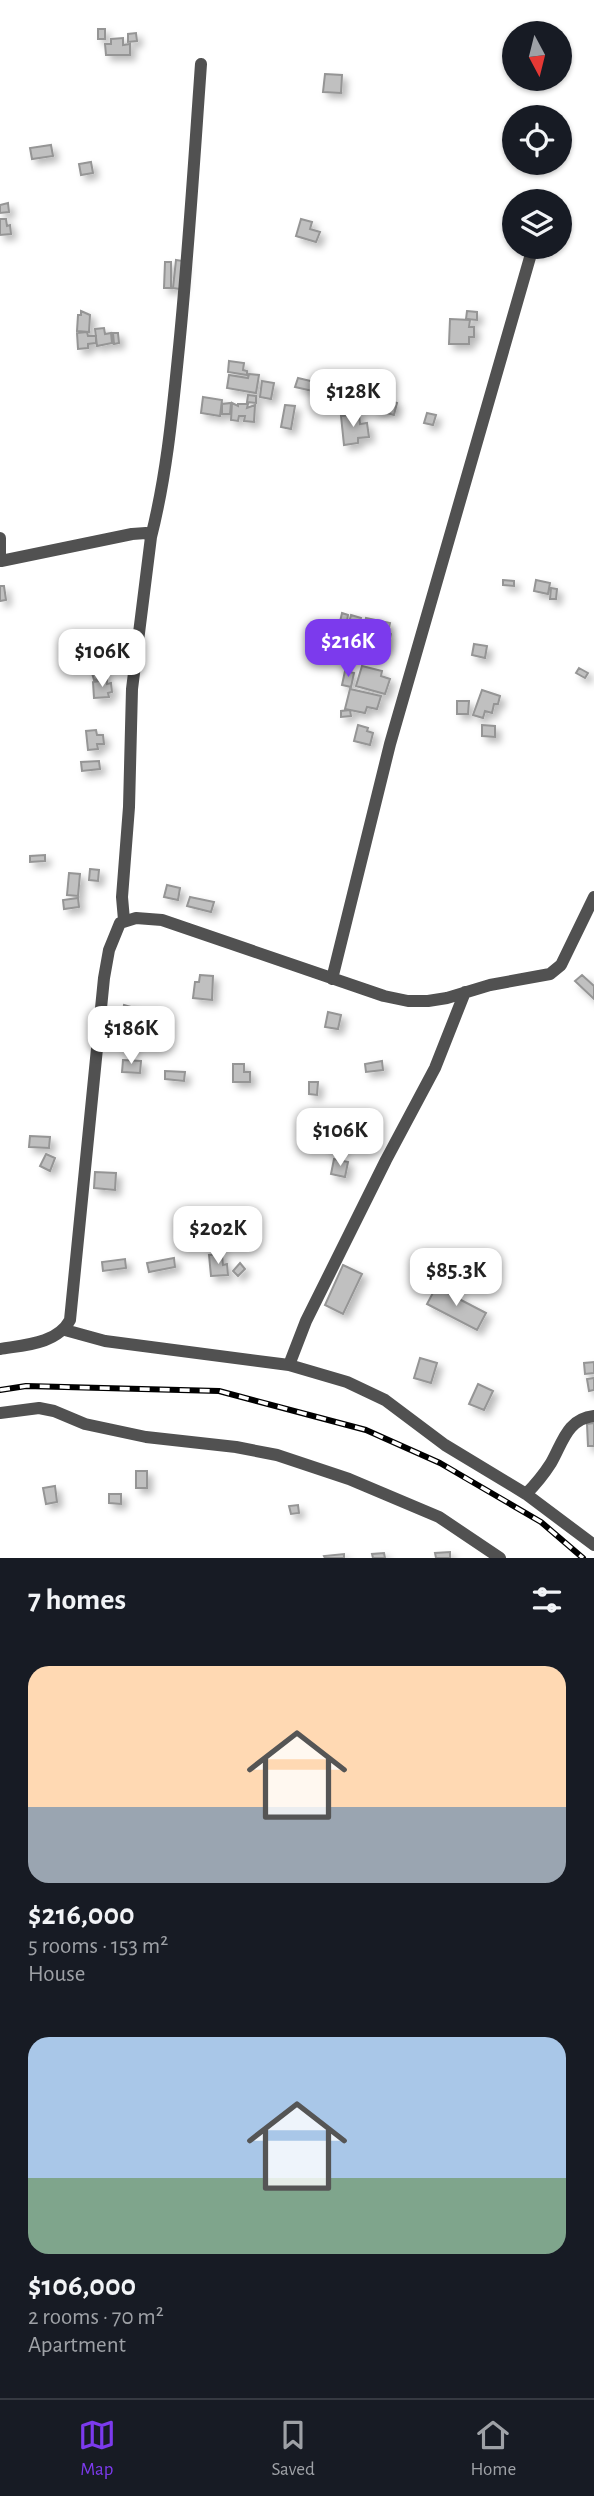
<!DOCTYPE html>
<html lang="en">
<head>
<meta charset="utf-8">
<style>
	:root { --surface:#171b24; --page:#20242c; --text:#f1f3f6; --muted:#9ea1a6; --line:#363941; --accent:#7c3aed }
	body { margin:0; font-family:"Alegreya Sans",sans-serif; background:var(--page); color:var(--text); height:100vh; display:flex; flex-direction:column; font-size:26px; white-space:nowrap }
	* { box-sizing:border-box; margin:0 }
	p { font-size:23px; color:var(--muted) }
	.icon { flex:none; width:38px; height:38px; fill:none; stroke:currentColor; stroke-width:2; stroke-linecap:round; stroke-linejoin:round }
	.map { position:relative; height:1558px; overflow:hidden }
	.sheet { display:flex; flex-direction:column; background:var(--surface); flex:1 }
	.sheet>* { flex:none }
	.needle { width:46px; rotate:173deg }
	.controls { position:absolute; left:502px; top:21px; display:grid; gap:14px }
	.controls a { display:grid; place-items:center; width:70px; height:70px; border-radius:50%; background:var(--surface); box-shadow:0 2px 5px #0004; font-size:35px }
	.price { position:absolute; translate:-50% -60px; padding:0 16px; border-radius:14px; background:#fff; color:#222; font-size:23px; line-height:46px; filter:drop-shadow(0 2px 4px #0008) }
	.price::after { content:''; position:absolute; left:50%; top:42px; width:21px; height:16px; margin-left:-10px; background:inherit; clip-path:polygon(0 0,100% 0,50% 100%) }
	.price.selected { background:var(--accent); color:#fff }
	ul { padding:0; list-style:none }
	li { display:grid; align-content:center; gap:14px; height:371px; padding:0 28px }
	li span { display:grid; place-items:center; height:217px; border-radius:21px; color:#555 }
	li>.icon { margin-inline-start:auto }
	span .icon { width:126px; height:126px; fill:#fffc; stroke-width:1 }
	li b { font-size:30px }
	h2 { display:flex; justify-content:space-between; align-items:center; height:84px; padding:0 28px; font-size:30px }
	.dock { display:flex; justify-content:space-around; align-items:center; height:98px; border-top:2px solid var(--line); background:var(--surface); font-size:19px; color:var(--muted) }
	.dock a { display:grid; justify-items:center; gap:4px }
	.dock .selected { color:var(--accent) }
	.map>svg:first-child { display:block }
	.building { fill:#c0c0c0; stroke:#959595; stroke-width:2; filter:url(#shadow) }
	.lines { fill:none; stroke-linecap:round; stroke-linejoin:round }
	.street { stroke:#515151; stroke-width:12 }
	.rail-casing { stroke:#000; stroke-width:6 }
	.rail { stroke:#fff; stroke-width:3.5; stroke-dasharray:10; stroke-linecap:butt }
</style>
</head>
<body>
<div class="map">
<svg width="594" height="1558" viewBox="0 0 594 1558">
	<defs>
		<filter id="shadow"><feDropShadow dx="5" dy="5" stdDeviation="3.5" flood-color="#0004"/></filter>
	</defs>
	<rect width="100%" height="100%" fill="#fff"/>
	<path class="building" d="M 98,29 L 105,29 L 105,39 L 98,39 Z
		M 136,33 L 137,41 L 128,42 L 128,34 Z
		M 123,38 L 123,45 L 130,44 L 130,55 L 106,55 L 105,44 L 111,44 L 111,39 Z
		M 325,74 L 342,75 L 341,93 L 323,92 Z
		M 51,145 L 53,156 L 32,159 L 30,148 Z
		M 91,162 L 93,173 L 81,175 L 79,164 Z
		M 8,203 L 9,212 L 0,213 L 0,205 Z
		M 0,219 L 6,219 L 7,226 L 10,225 L 11,234 L 0,235 Z
		M 301,219 L 312,222 L 310,229 L 320,232 L 316,242 L 296,236 Z
		M 176,260 L 183,261 L 180,289 L 173,288 Z
		M 165,262 L 171,262 L 171,288 L 164,288 Z
		M 81,311 L 90,315 L 89,332 L 77,331 L 78,315 L 81,315 Z
		M 467,311 L 477,312 L 477,320 L 466,319 Z
		M 450,319 L 470,320 L 469,327 L 474,327 L 474,337 L 469,337 L 469,344 L 449,344 Z
		M 104,328 L 105,334 L 111,333 L 112,343 L 97,346 L 95,329 Z
		M 87,332 L 88,336 L 96,336 L 96,343 L 88,344 L 88,348 L 78,349 L 77,333 Z
		M 113,333 L 118,333 L 119,343 L 114,344 Z
		M 229,361 L 244,363 L 243,370 L 247,371 L 247,375 L 228,372 Z
		M 249,374 L 259,375 L 256,393 L 227,388 L 229,375 L 248,378 Z
		M 298,378 L 319,383 L 317,392 L 295,387 Z
		M 262,381 L 274,383 L 271,399 L 260,397 Z
		M 248,395 L 256,396 L 256,403 L 247,402 Z
		M 203,397 L 222,400 L 220,416 L 201,413 Z
		M 378,397 L 397,403 L 394,415 L 375,410 Z
		M 231,403 L 230,414 L 222,414 L 222,404 Z
		M 232,403 L 238,406 L 238,404 L 248,404 L 247,408 L 255,405 L 254,422 L 244,421 L 245,416 L 239,416 L 238,421 L 231,420 Z
		M 285,405 L 295,406 L 291,429 L 281,427 Z
		M 427,413 L 436,415 L 433,425 L 424,423 Z
		M 359,414 L 360,424 L 367,423 L 369,437 L 358,438 L 358,443 L 344,445 L 341,416 Z
		M 503,580 L 514,581 L 514,586 L 503,585 Z
		M 536,580 L 550,583 L 548,594 L 534,591 Z
		M 0,586 L 4,586 L 6,600 L 0,601 Z
		M 551,588 L 557,589 L 556,599 L 550,599 Z
		M 342,613 L 348,615 L 346,627 L 339,626 Z
		M 351,615 L 361,618 L 356,637 L 346,635 Z
		M 366,618 L 390,623 L 388,633 L 391,634 L 388,649 L 360,643 Z
		M 332,640 L 339,641 L 338,649 L 332,648 Z
		M 474,644 L 487,646 L 485,658 L 472,655 Z
		M 362,666 L 382,671 L 381,676 L 390,679 L 385,694 L 356,686 Z
		M 579,668 L 588,673 L 585,678 L 576,673 Z
		M 102,671 L 104,678 L 94,680 L 92,673 Z
		M 345,671 L 354,673 L 351,687 L 342,685 Z
		M 107,680 L 107,684 L 111,683 L 112,692 L 108,693 L 109,697 L 94,698 L 93,682 Z
		M 350,689 L 381,696 L 377,709 L 367,707 L 365,713 L 345,709 Z
		M 482,690 L 500,696 L 498,704 L 494,704 L 492,713 L 485,711 L 483,718 L 473,715 Z
		M 457,701 L 469,701 L 468,714 L 457,714 Z
		M 350,710 L 351,716 L 341,717 L 341,711 Z
		M 358,725 L 368,728 L 367,731 L 373,733 L 370,745 L 354,741 Z
		M 482,725 L 495,726 L 495,737 L 482,736 Z
		M 96,730 L 97,735 L 103,735 L 104,744 L 97,744 L 98,749 L 88,750 L 86,731 Z
		M 99,761 L 100,769 L 82,771 L 81,762 Z
		M 45,855 L 45,861 L 30,862 L 30,856 Z
		M 90,869 L 99,870 L 98,881 L 89,880 Z
		M 69,873 L 80,874 L 78,896 L 67,895 Z
		M 167,885 L 180,888 L 178,900 L 164,897 Z
		M 190,897 L 214,902 L 211,912 L 187,906 Z
		M 78,898 L 79,907 L 64,909 L 63,900 Z
		M 200,975 L 213,976 L 212,1000 L 193,998 L 195,982 L 199,982 Z
		M 582,975 L 594,986 L 594,999 L 575,981 Z
		M 124,1005 L 131,1007 L 128,1024 L 121,1023 Z
		M 328,1012 L 341,1015 L 338,1029 L 325,1027 Z
		M 123,1060 L 141,1061 L 140,1073 L 122,1072 Z
		M 382,1061 L 383,1070 L 366,1072 L 365,1064 Z
		M 233,1064 L 244,1064 L 244,1072 L 250,1072 L 250,1082 L 233,1082 Z
		M 165,1071 L 185,1072 L 184,1081 L 165,1079 Z
		M 309,1082 L 318,1082 L 317,1095 L 309,1094 Z
		M 335,1116 L 345,1117 L 344,1130 L 350,1130 L 350,1140 L 342,1139 L 342,1146 L 324,1145 L 325,1131 L 334,1131 Z
		M 30,1136 L 50,1137 L 49,1148 L 29,1147 Z
		M 46,1154 L 55,1158 L 50,1171 L 40,1166 Z
		M 334,1159 L 348,1162 L 345,1177 L 331,1174 Z
		M 95,1172 L 116,1173 L 115,1190 L 94,1188 Z
		M 222,1254 L 223,1265 L 227,1264 L 228,1275 L 211,1276 L 209,1255 Z
		M 174,1258 L 175,1267 L 149,1272 L 147,1263 Z
		M 125,1259 L 126,1268 L 103,1271 L 102,1262 Z
		M 240,1263 L 245,1269 L 238,1276 L 233,1271 Z
		M 343,1265 L 362,1274 L 343,1314 L 325,1305 Z
		M 436,1287 L 486,1313 L 477,1330 L 427,1304 Z
		M 420,1358 L 437,1363 L 431,1383 L 414,1378 Z
		M 594,1362 L 594,1373 L 585,1374 L 584,1363 Z
		M 594,1378 L 594,1390 L 589,1391 L 587,1379 Z
		M 478,1384 L 493,1391 L 484,1410 L 469,1404 Z
		M 594,1423 L 594,1446 L 588,1446 L 587,1424 Z
		M 136,1471 L 147,1471 L 147,1488 L 136,1488 Z
		M 55,1486 L 57,1502 L 46,1504 L 43,1488 Z
		M 109,1494 L 121,1494 L 121,1504 L 109,1503 Z
		M 298,1505 L 299,1513 L 291,1514 L 289,1506 Z
		M 450,1552 L 450,1558 L 436,1558 L 435,1553 Z
		M 384,1553 L 385,1558 L 373,1558 L 372,1554 Z
		M 344,1554 L 344,1558 L 325,1558 L 324,1556 Z"/>
	<g class="lines">
		<path class="street" d="M 546,201 L 546,200
			M 151,537 C 166,478 172,417 178,357 C 188,260 194,162 201,64
			M 0,538 L 0,561
			M 1,561 L 132,534 L 146,533 L 151,537 L 132,689 L 129,807 L 122,897 L 124,920
			M 332,979 L 390,744 L 533,247
			M 65,1330 L 105,1341 L 289,1365 L 347,1382 L 385,1400 L 445,1445 L 526,1494 L 594,1545
			M 0,1349 C 24,1345 57,1344 70,1320 L 104,978 L 109,950 L 120,923 L 136,918 L 162,920 L 384,996 L 408,1001 L 428,1001 L 447,998 L 490,985 L 550,974 L 561,965 L 594,897
			M 289,1365 L 306,1321 L 386,1160 L 435,1068 L 465,992
			M 0,1413 L 39,1408 L 54,1411 L 85,1424 L 146,1437 L 236,1447 L 277,1455 L 349,1479 L 439,1517 L 500,1558
			M 526,1494 C 536,1484 544,1474 551,1463 C 563,1442 567,1419 594,1416"/>
		<defs>
			<path id="rail" d="M 0,1390 L 26,1386 L 219,1391 L 366,1430 L 440,1463 L 541,1522 L 583,1558"/>
		</defs>
		<use href="#rail" class="rail-casing"/>
		<use href="#rail" class="rail"/>
	</g>
</svg>
<div class="controls">
<a><svg class="needle" viewBox="-14 -14 28 28"><path d="M0-13l5 13h-10z" fill="#e53935"/><path d="M0 13l5-13h-10z" fill="#9ea1a6"/></svg></a>
<a><svg class="icon" aria-label="locate" viewBox="0 0 24 24"><circle cx="12" cy="12" r="6"/><path d="M12 2v4M12 18v4M2 12h4M18 12h4"/></svg></a>
<a><svg class="icon" aria-label="layers" viewBox="0 0 24 24"><path d="M12 4l9 5-9 5-9-5zM3 14l9 5 9-5"/></svg></a>
</div>
<b class="price" style="left:353px;top:429px">$128K</b>
<b class="price selected" style="left:348px;top:679px">$216K</b>
<b class="price" style="left:102px;top:689px">$106K</b>
<b class="price" style="left:131px;top:1066px">$186K</b>
<b class="price" style="left:340px;top:1168px">$106K</b>
<b class="price" style="left:218px;top:1266px">$202K</b>
<b class="price" style="left:456px;top:1308px">$85.3K</b>
</div>
<section class="sheet">
<h2>7 homes<svg class="icon" aria-label="filters" viewBox="0 0 24 24"><path d="M4 7h16M4 17h16"/><circle cx="9" cy="7" r="2"/><circle cx="15" cy="17" r="2"/></svg></h2>
<ul>
<li><span style="background:linear-gradient(#ffd9b3 65%,#9aa5b1 0)"><svg class="icon" aria-label="home" viewBox="0 0 24 24"><path d="M3 11l9-7 9 7M6 9v11h12V9"/></svg></span><div><b>$216,000</b><p>5 rooms · 153 m²</p><p>House</p></div></li>
<li><span style="background:linear-gradient(#a9c7e8 65%,#7fa58c 0)"><svg class="icon" aria-label="home" viewBox="0 0 24 24"><path d="M3 11l9-7 9 7M6 9v11h12V9"/></svg></span><div><b>$106,000</b><p>2 rooms · 70 m²</p><p>Apartment</p></div></li>
</ul>
</section>
<nav class="dock">
<a class="selected"><svg class="icon" aria-label="map" viewBox="0 0 24 24"><path d="M3 6l6-2 6 2 6-2v14l-6 2-6-2-6 2zM9 4v14M15 6v14"/></svg>Map</a>
<a><svg class="icon" aria-label="saved" viewBox="0 0 24 24"><path d="M7 4h10v16l-5-4-5 4z"/></svg>Saved</a>
<a><svg class="icon" aria-label="home" viewBox="0 0 24 24"><path d="M3 11l9-7 9 7M6 9v11h12V9"/></svg>Home</a>
</nav>
</body>
</html>
